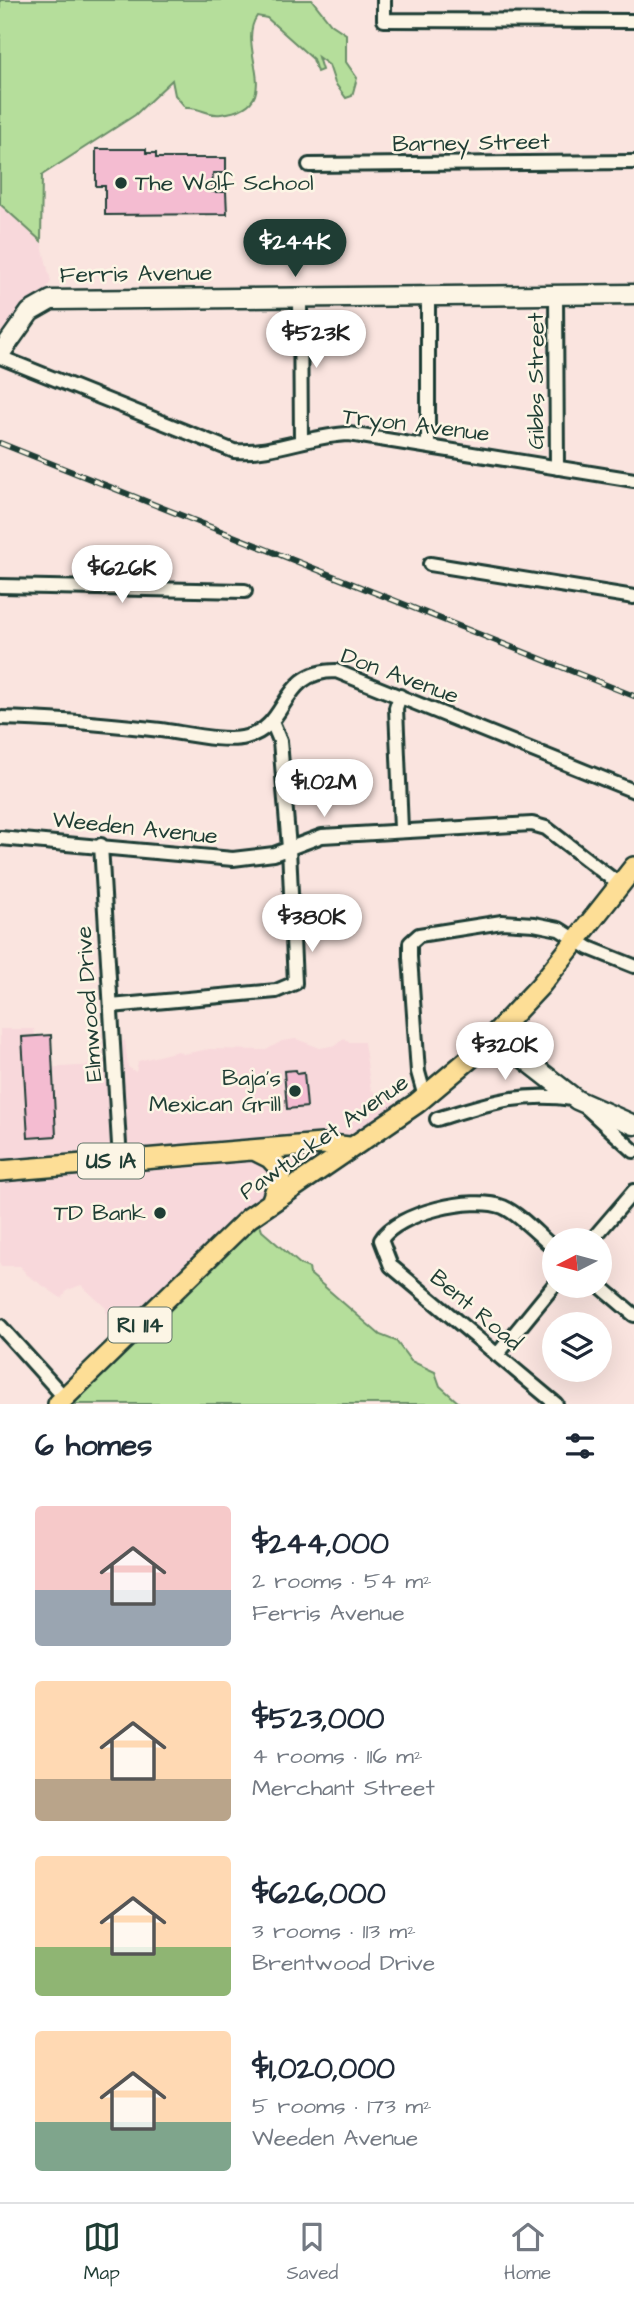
<!DOCTYPE html>
<html lang="en">
<head>
<meta charset="utf-8">
<style>
	:root { --surface:#fff; --page:#f2f2f3; --text:#1f2937; --muted:#747a83; --line:#e0e1e3; --accent:#1f3d34 }
	body { margin:0; font-family:"Architects Daughter",sans-serif; background:var(--page); color:var(--text); height:100vh; display:flex; flex-direction:column; font-size:26px; white-space:nowrap }
	* { box-sizing:border-box; margin:0 }
	p { font-size:23px; color:var(--muted) }
	.icon { flex:none; width:38px; height:38px; fill:none; stroke:currentColor; stroke-width:2; stroke-linecap:round; stroke-linejoin:round }
	.map { position:relative; height:1404px; overflow:hidden }
	.side { display:flex; flex-direction:column; background:var(--surface); flex:1 }
	.side>* { flex:none }
	.needle { width:46px; rotate:264deg }
	.controls { position:absolute; left:542px; top:1228px; display:grid; gap:14px }
	.controls a { display:grid; place-items:center; width:70px; height:70px; border-radius:50%; background:var(--surface); box-shadow:0 7px 28px #0002; font-size:35px }
	.price { position:absolute; translate:-50% -60px; padding:0 16px; border-radius:24px; background:#fff; color:#222; font-size:23px; line-height:46px; filter:drop-shadow(0 2px 4px #0008) }
	.price::after { content:''; position:absolute; left:50%; top:42px; width:21px; height:16px; margin-left:-10px; background:inherit; clip-path:polygon(0 0,100% 0,50% 100%) }
	.price.on { background:var(--accent); color:#fff }
	ul { padding:0; list-style:none }
	li { display:flex; align-items:center; gap:21px; height:175px; padding:0 35px }
	li span { display:grid; place-items:center; flex:none; width:196px; height:140px; border-radius:7px; color:#555 }
	li>.icon { margin-inline-start:auto }
	span .icon { width:84px; height:84px; fill:#fffc; stroke-width:1 }
	li b { font-size:30px }
	h2 { display:flex; justify-content:space-between; align-items:center; height:84px; padding:0 35px; font-size:30px }
	.menu { display:flex; justify-content:space-around; align-items:center; height:98px; border-top:2px solid var(--line); background:var(--surface); font-size:19px; color:var(--muted) }
	.menu a { display:grid; justify-items:center; gap:4px }
	.menu .on { color:var(--accent) }
	.map>svg:first-child { display:block }
	.built { fill:#f8d8db }
	.green { fill:#b5de9b; stroke:#6a8e68; stroke-width:2 }
	.building { fill:#f4bcd1; stroke:#1f3d34; stroke-width:2 }
	.lines { fill:none; stroke-linecap:round; stroke-linejoin:round }
	.street-casing { stroke:#1f3d34; stroke-width:18 }
	.secondary-casing { stroke:#1f3d34; stroke-width:23 }
	.primary-casing { stroke:#1f3d34; stroke-width:24 }
	.street { stroke:#fcf5e5; stroke-width:12 }
	.secondary { stroke:#fcf5e5; stroke-width:18 }
	.primary { stroke:#fdde96; stroke-width:19 }
	.rail-casing { stroke:#1f3d34; stroke-width:6 }
	.rail { stroke:#fcf5e5; stroke-width:3.5; stroke-dasharray:10; stroke-linecap:butt }
	.poi-dot { fill:#1f3d34; stroke:#fcf5e5; stroke-width:2.5 }
	.labels { text-anchor:middle; dominant-baseline:central; stroke-width:5; stroke-linejoin:round; paint-order:stroke }
	.shield { fill:#fcf5e5; stroke:#617469; stroke-width:2 }
	.shield-label { font-size:21px; font-weight:bold; fill:#1f3d34 }
	.street-label { font-size:23px; fill:#1f3d34; stroke:#fcf5e5 }
	.poi-label { font-size:23px; fill:#1f3d34; stroke:#fcf5e5; text-anchor:end }
</style>
</head>
<body>
<div class="map">
<svg width="634" height="1404" viewBox="0 0 634 1404">
	<rect width="100%" height="100%" fill="#fae4df"/>
	<filter id="ink" filterUnits="userSpaceOnUse"><feTurbulence type="fractalNoise" baseFrequency=".0143" numOctaves="2"/><feDisplacementMap in="SourceGraphic" scale="14" xChannelSelector="R" yChannelSelector="G"/><feConvolveMatrix kernelMatrix="1 2 1 2 8 2 1 2 1" color-interpolation-filters="sRGB"/></filter>
	<g filter="url(#ink)">
		<path class="built" d="M 0,204 L 41,241 L 51,282 L 47,287 L 53,290 L 74,290 L 79,294 L 37,314 L 0,359 Z
			M 0,1029 L 34,1029 L 42,1068 L 97,1065 L 100,1077 L 107,1070 L 107,1042 L 115,1046 L 125,1040 L 128,1067 L 136,1072 L 138,1061 L 178,1051 L 183,1054 L 209,1049 L 266,1050 L 282,1041 L 296,1039 L 320,1048 L 336,1045 L 344,1038 L 348,1042 L 364,1042 L 371,1090 L 398,1105 L 109,1345 L 125,1314 L 107,1320 L 106,1308 L 81,1285 L 68,1290 L 61,1298 L 26,1274 L 20,1266 L 0,1266 Z"/>
		<path class="green" d="M 0,0 L 312,0 L 331,24 L 346,34 L 346,62 L 357,78 L 352,96 L 346,98 L 335,83 L 329,65 L 318,57 L 322,70 L 317,72 L 313,59 L 267,18 L 257,16 C 234,49 290,106 221,114 C 206,116 202,107 186,108 L 175,95 L 172,80 L 135,115 L 42,175 L 41,241 L 0,204 Z
			M 258,1219 L 262,1231 L 301,1265 L 309,1268 L 310,1274 L 380,1335 L 396,1341 L 411,1361 L 435,1372 L 440,1386 L 460,1404 L 57,1404 Z"/>
		<path class="building" d="M 96,149 L 146,149 L 146,153 L 156,153 L 156,158 L 226,158 L 226,173 L 213,173 L 212,192 L 226,192 L 227,214 L 105,215 L 105,186 L 96,186 Z
			M 51,1035 L 56,1136 L 28,1138 L 22,1037 Z
			M 296,1070 L 297,1074 L 304,1073 L 307,1107 L 287,1109 L 284,1071 Z"/>
		<g class="lines">
			<defs>
				<path id="street" d="M 384,0 L 384,20 L 634,21
					M 309,165 L 634,162
					M 556,295 L 557,468
					M 300,298 L 301,441
					M 0,357 L 234,451 C 274,454 310,435 349,434 L 634,480
					M 428,445 L 428,297
					M 430,564 L 634,597
					M 0,586 L 245,591
					M 400,696 L 396,708 L 401,829
					M 0,718 C 54,719 107,724 161,730 C 184,733 225,743 246,737 C 291,726 278,671 336,671 L 634,791
					M 0,838 L 233,859 L 274,854 L 322,836 L 532,824 L 546,828 L 620,885
					M 101,845 L 120,1161
					M 111,1006 L 276,991 L 295,983 L 289,848 L 280,741 L 272,722
					M 425,1097 L 418,1072 L 410,957 L 410,943 L 419,935 L 502,922 L 534,924 L 559,929 L 589,948 L 634,966
					M 588,1109 L 634,1151
					M 437,1119 C 486,1104 521,1091 573,1099
					M 591,1241 L 634,1191
					M 555,1249 C 539,1236 521,1215 503,1207 C 473,1195 397,1213 381,1240 L 391,1266 L 556,1404
					M 600,1286 L 634,1315
					M 0,1326 L 64,1397
					M 497,1355 L 555,1284"/>
				<path id="secondary" d="M 0,354 L 30,312 L 51,300 L 634,294
					M 495,1036 L 577,1100 L 634,1125"/>
				<path id="primary" d="M 254,1150 L 270,1158 L 282,1171 L 272,1200
					M 0,1171 L 322,1144 L 349,1147
					M 58,1404 L 249,1218 L 417,1103 L 479,1051 L 540,986 L 634,867"/>
			</defs>
			<use href="#street" class="street-casing"/>
			<use href="#secondary" class="secondary-casing"/>
			<use href="#primary" class="primary-casing"/>
			<use href="#street" class="street"/>
			<use href="#secondary" class="secondary"/>
			<use href="#primary" class="primary"/>
			<defs>
				<path id="rail" d="M 0,443 L 634,696"/>
			</defs>
			<use href="#rail" class="rail-casing"/>
			<use href="#rail" class="rail"/>
		</g>
	</g>
	<g class="poi-dot">
		<circle cx="121" cy="183" r="7"/>
		<circle cx="295" cy="1091" r="7"/>
		<circle cx="160" cy="1213" r="7"/>
	</g>
	<g class="labels">
		<g class="shield">
			<rect x="78" y="1143.5" width="66" height="35" rx="5"/>
			<rect x="108.5" y="1307.5" width="63" height="35" rx="5"/>
		</g>
		<g class="shield-label">
			<text x="111" y="1161">US 1A</text>
			<text x="140" y="1325">RI 114</text>
		</g>
		<g class="street-label">
			<text transform="translate(471 143) rotate(-1)">Barney Street</text>
			<text transform="translate(136 274) rotate(-1)">Ferris Avenue</text>
			<text transform="translate(536 381) rotate(-90)">Gibbs Street</text>
			<text transform="translate(416 425) rotate(7)">Tryon Avenue</text>
			<text transform="translate(400 676) rotate(20)">Don Avenue</text>
			<text transform="translate(135 828) rotate(6)">Weeden Avenue</text>
			<text transform="translate(89 1004) rotate(-94)">Elmwood Drive</text>
			<text transform="translate(324 1137) rotate(-35)">Pawtucket Avenue</text>
			<text transform="translate(476 1310) rotate(40)">Bent Road</text>
		</g>
		<g class="poi-label">
			<text x="135" y="183" text-anchor="start">The Wolf School</text>
			<text x="281" y="1078">Baja's<tspan x="281" dy="26">Mexican Grill</tspan></text>
			<text x="146" y="1213">TD Bank</text>
		</g>
	</g>
</svg>
<div class="controls">
<a><svg class="needle" viewBox="-14 -14 28 28"><path d="M0-13l5 13h-10z" fill="#e53935"/><path d="M0 13l5-13h-10z" fill="#747a83"/></svg></a>
<a><svg class="icon" aria-label="layers" viewBox="0 0 24 24"><path d="M12 4l9 5-9 5-9-5zM3 14l9 5 9-5"/></svg></a>
</div>
<b class="price on" style="left:295px;top:279px">$244K</b>
<b class="price" style="left:316px;top:370px">$523K</b>
<b class="price" style="left:122px;top:605px">$626K</b>
<b class="price" style="left:324px;top:819px">$1.02M</b>
<b class="price" style="left:312px;top:954px">$380K</b>
<b class="price" style="left:505px;top:1082px">$320K</b>
</div>
<section class="side">
<h2>6 homes<svg class="icon" aria-label="filters" viewBox="0 0 24 24"><path d="M4 7h16M4 17h16"/><circle cx="9" cy="7" r="2"/><circle cx="15" cy="17" r="2"/></svg></h2>
<ul>
<li><span style="background:linear-gradient(#f6c9c9 60%,#9aa5b1 0)"><svg class="icon" aria-label="home" viewBox="0 0 24 24"><path d="M3 11l9-7 9 7M6 9v11h12V9"/></svg></span><div><b>$244,000</b><p>2 rooms · 54 m²</p><p>Ferris Avenue</p></div></li>
<li><span style="background:linear-gradient(#ffd9b3 70%,#b9a48a 0)"><svg class="icon" aria-label="home" viewBox="0 0 24 24"><path d="M3 11l9-7 9 7M6 9v11h12V9"/></svg></span><div><b>$523,000</b><p>4 rooms · 116 m²</p><p>Merchant Street</p></div></li>
<li><span style="background:linear-gradient(#ffd9b3 65%,#8fb573 0)"><svg class="icon" aria-label="home" viewBox="0 0 24 24"><path d="M3 11l9-7 9 7M6 9v11h12V9"/></svg></span><div><b>$626,000</b><p>3 rooms · 113 m²</p><p>Brentwood Drive</p></div></li>
<li><span style="background:linear-gradient(#ffd9b3 65%,#7fa58c 0)"><svg class="icon" aria-label="home" viewBox="0 0 24 24"><path d="M3 11l9-7 9 7M6 9v11h12V9"/></svg></span><div><b>$1,020,000</b><p>5 rooms · 173 m²</p><p>Weeden Avenue</p></div></li>
</ul>
</section>
<nav class="menu">
<a class="on"><svg class="icon" aria-label="map" viewBox="0 0 24 24"><path d="M3 6l6-2 6 2 6-2v14l-6 2-6-2-6 2zM9 4v14M15 6v14"/></svg>Map</a>
<a><svg class="icon" aria-label="saved" viewBox="0 0 24 24"><path d="M7 4h10v16l-5-4-5 4z"/></svg>Saved</a>
<a><svg class="icon" aria-label="home" viewBox="0 0 24 24"><path d="M3 11l9-7 9 7M6 9v11h12V9"/></svg>Home</a>
</nav>
</body>
</html>
